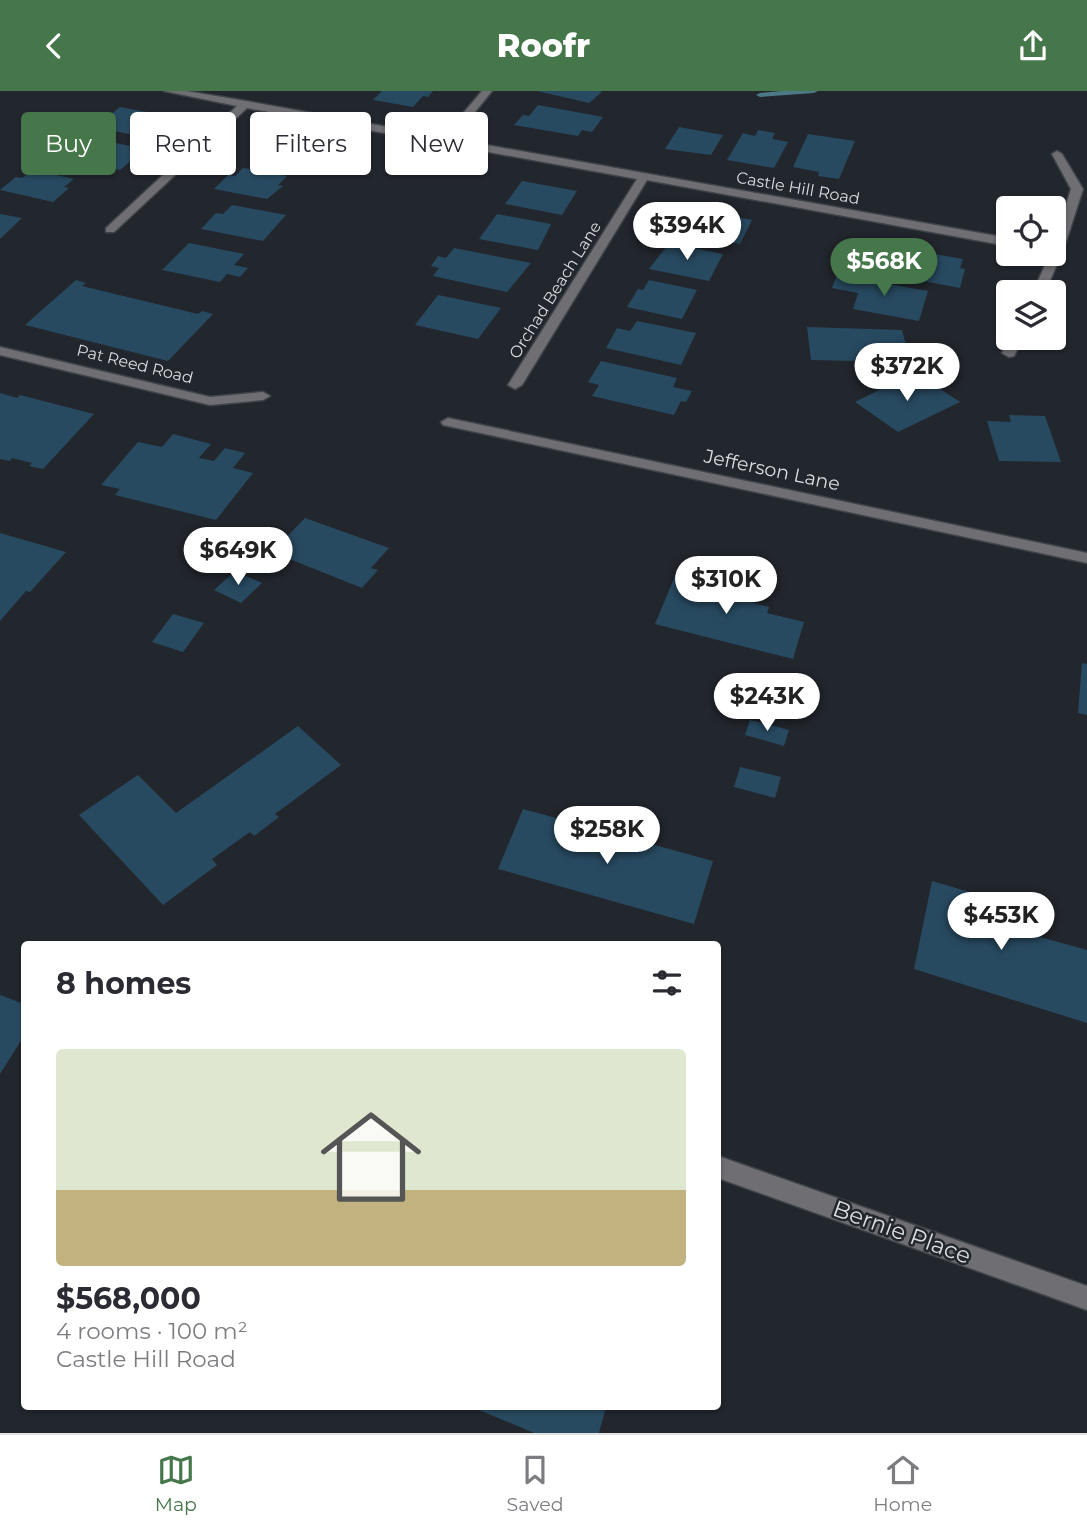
<!DOCTYPE html>
<html lang="en">
<head>
<meta charset="utf-8">
<style>
	:root { --surface:#fff; --page:#f7f7f7; --text:#2b2b33; --muted:#7c7c81; --line:#e1e1e2; --accent:#45774a }
	body { margin:0; font-family:Montserrat,sans-serif; background:var(--page); color:var(--text); height:100vh; display:flex; flex-direction:column; font-size:26px; white-space:nowrap }
	* { box-sizing:border-box; margin:0 }
	p { font-size:23px; color:var(--muted) }
	.icon { flex:none; width:38px; height:38px; fill:none; stroke:currentColor; stroke-width:2; stroke-linecap:round; stroke-linejoin:round }
	.map { position:relative; flex:1; overflow:hidden }
	.panel { position:absolute; left:21px; top:850px; width:700px; height:469px; display:flex; flex-direction:column; background:var(--surface); border-radius:7px; box-shadow:0 2px 5px #0004 }
	.panel>* { flex:none }
	.guide { position:absolute; left:21px; top:21px; width:700px; height:63px; display:flex; gap:14px }
	.controls { position:absolute; left:996px; top:105px; display:grid; gap:14px }
	.controls a { display:grid; place-items:center; width:70px; height:70px; border-radius:7px; background:var(--surface); box-shadow:0 2px 5px #0004; font-size:35px }
	.price { position:absolute; translate:-50% -60px; padding:0 16px; border-radius:24px; background:#fff; color:#222; font-size:23px; line-height:46px; filter:drop-shadow(0 2px 4px #0008) }
	.price::after { content:''; position:absolute; left:50%; top:42px; width:21px; height:16px; margin-left:-10px; background:inherit; clip-path:polygon(0 0,100% 0,50% 100%) }
	.price.current { background:var(--accent); color:#fff }
	ul { padding:0; list-style:none }
	li { display:grid; align-content:center; gap:14px; height:371px; padding:0 35px }
	li span { display:grid; place-items:center; height:217px; border-radius:7px; color:#555 }
	li>.icon { margin-inline-start:auto }
	span .icon { width:126px; height:126px; fill:#fffc; stroke-width:1 }
	li b { font-size:30px }
	h2 { display:flex; justify-content:space-between; align-items:center; height:84px; padding:0 35px; font-size:30px }
	.pill { padding:0 24px; border-radius:7px; background:var(--surface); box-shadow:0 2px 5px #0004; font-size:24px; line-height:63px }
	.pill.current { background:var(--accent); color:#fff }
	header { display:flex; justify-content:space-between; align-items:center; height:91px; padding:0 35px; background:var(--accent); color:#fff; font-size:32px; font-weight:800 }
	.tabs { display:flex; justify-content:space-around; align-items:center; height:98px; border-top:2px solid var(--line); background:var(--surface); font-size:19px; color:var(--muted) }
	.tabs a { display:grid; justify-items:center; gap:4px }
	.tabs .current { color:var(--accent) }
	.map>svg:first-child { display:block }
	.lines { fill:none; stroke-linecap:round; stroke-linejoin:round }
	.stream { fill:#4b7a86; fill-rule:evenodd }
	.building { fill:#284a61 }
	.minor-casing { stroke:#3f434a; stroke-width:3 }
	.minor { fill:#6f6f73; fill-rule:evenodd }
	.labels { text-anchor:middle; dominant-baseline:central; stroke-width:5; stroke-linejoin:round; paint-order:stroke }
	.far-street-label { font-size:16px; fill:#d9dce1; stroke:#22262d }
	.street-label { font-size:19px; fill:#d9dce1; stroke:#22262d }
	.near-street-label { font-size:23px; fill:#d9dce1; stroke:#22262d }
</style>
</head>
<body>
<header><svg class="icon" aria-label="back" viewBox="0 0 24 24"><path d="M15 5l-7 7 7 7"/></svg>Roofr<svg class="icon" aria-label="share" viewBox="0 0 24 24"><path d="M12 15V3M7 8l5-5 5 5M5 13v7h14v-7"/></svg></header>
<div class="map">
<svg width="1087" height="1342" viewBox="0 0 1087 1342">
	<rect width="100%" height="100%" fill="#22262d"/>
	<g class="lines">
		<path class="stream" d="M 781,0 L 818,0 L 814,2 L 760,6 L 756,4 L 760,2 Z"/>
	</g>
	<path class="building" d="M 382,0 L 433,0 L 428,6 L 423,5 L 413,16 L 373,9 Z
		M 537,0 L 599,0 L 602,1 L 589,12 Z
		M 538,14 L 603,26 L 592,41 L 582,39 L 578,45 L 514,34 L 523,24 L 529,25 Z
		M 120,16 L 179,27 L 153,48 L 95,36 Z
		M 679,36 L 723,44 L 711,64 L 665,58 Z
		M 758,39 L 775,42 L 772,48 L 788,51 L 774,77 L 727,69 L 743,42 L 755,45 Z
		M 808,43 L 855,50 L 839,88 L 818,85 L 819,81 L 793,76 Z
		M 274,45 L 342,57 L 321,80 L 254,67 Z
		M 96,48 L 145,58 L 120,79 L 70,69 Z
		M 243,77 L 287,85 L 278,94 L 283,95 L 267,108 L 214,98 L 228,84 L 235,85 Z
		M 33,79 L 74,88 L 64,96 L 69,97 L 53,111 L 0,99 L 16,86 L 22,87 Z
		M 522,90 L 577,100 L 562,124 L 505,113 Z
		M 232,114 L 286,124 L 263,150 L 201,138 L 216,122 L 223,123 Z
		M 695,118 L 752,129 L 740,153 L 671,140 L 679,125 L 690,127 Z
		M 0,123 L 22,127 L 0,148 Z
		M 497,123 L 551,133 L 538,159 L 479,148 Z
		M 189,152 L 244,163 L 234,174 L 248,177 L 240,186 L 227,183 L 220,191 L 162,179 Z
		M 669,152 L 723,163 L 709,190 L 649,178 Z
		M 895,156 L 963,168 L 960,177 L 965,178 L 960,197 L 886,183 Z
		M 454,157 L 531,172 L 507,201 L 433,185 L 439,177 L 431,175 L 438,165 L 446,167 Z
		M 837,184 L 928,200 L 919,230 L 853,218 L 858,202 L 832,197 Z
		M 76,189 L 86,192 L 82,195 L 198,223 L 202,220 L 213,223 L 168,270 L 25,234 Z
		M 649,189 L 697,199 L 682,228 L 627,216 L 638,198 L 643,199 Z
		M 438,204 L 501,217 L 478,248 L 415,234 Z
		M 637,230 L 696,242 L 681,274 L 606,257 L 617,237 L 630,240 Z
		M 807,236 L 902,239 L 906,254 L 898,254 L 899,271 L 811,269 Z
		M 601,270 L 677,287 L 673,296 L 692,300 L 686,311 L 681,310 L 674,324 L 592,305 L 599,294 L 588,291 Z
		M 909,284 L 926,294 L 931,292 L 960,311 L 898,341 L 855,311 Z
		M 0,302 L 17,307 L 20,304 L 94,323 L 43,378 L 29,375 L 32,372 L 12,367 L 10,370 L 0,368 Z
		M 1009,324 L 1045,325 L 1061,371 L 999,370 L 987,330 L 1011,331 Z
		M 173,343 L 211,353 L 199,367 L 214,370 L 225,357 L 245,362 L 233,377 L 253,382 L 216,429 L 115,404 L 120,398 L 101,394 L 138,351 L 162,356 Z
		M 305,427 L 389,457 L 371,477 L 378,479 L 362,497 L 272,461 Z
		M 0,442 L 66,461 L 30,501 L 26,500 L 0,530 Z
		M 678,478 L 730,491 L 724,504 L 769,516 L 767,522 L 804,531 L 793,568 L 655,533 Z
		M 235,480 L 262,492 L 241,512 L 214,499 Z
		M 173,523 L 204,532 L 183,561 L 152,551 Z
		M 1082,572 L 1087,573 L 1087,624 L 1078,622 Z
		M 750,629 L 789,639 L 784,655 L 745,644 Z
		M 298,635 L 341,674 L 275,723 L 279,726 L 254,745 L 250,741 L 212,768 L 217,774 L 163,814 L 79,724 L 138,684 L 176,722 Z
		M 740,676 L 781,686 L 775,707 L 734,696 Z
		M 523,718 L 713,770 L 694,833 L 498,778 Z
		M 932,790 L 1044,823 L 1040,846 L 1087,859 L 1087,932 L 914,878 Z
		M 0,904 L 24,913 L 24,945 L 0,983 Z
		M 472,1316 L 606,1316 L 599,1342 L 534,1342 Z"/>
	<g class="lines">
		<defs>
			<path id="minor" d="M 164,0 L 186,0 L 246,10 L 443,46 L 482,0 L 492,0 L 453,48 L 1008,147 L 1008,155 L 647,89 L 522,294 L 515,298 L 508,294 L 637,88 L 247,17 L 114,141 L 106,141 L 106,137 L 237,15 Z
				M 1057,60 L 1062,63 L 1083,98 L 1063,160 L 1045,201 L 1033,201 L 1050,163 L 1054,163 L 1054,153 L 1071,98 L 1052,63 Z
				M 1011,247 L 1023,247 L 1014,265 L 1009,266 L 1002,262 Z
				M 0,256 L 210,306 L 263,301 L 270,305 L 263,309 L 210,314 L 0,264 Z
				M 448,327 L 1087,462 L 1087,472 L 443,334 L 441,331 Z
				M 718,1065 L 1087,1195 L 1087,1219 L 718,1087 Z"/>
		</defs>
		<use href="#minor" class="minor-casing"/>
		<use href="#minor" class="minor"/>
	</g>
	<g class="labels">
		<g class="far-street-label">
			<text transform="translate(798 97) rotate(10)">Castle Hill Road</text>
			<text transform="translate(555 199) rotate(-58)">Orchad Beach Lane</text>
			<text transform="translate(135 273) rotate(14)">Pat Reed Road</text>
		</g>
		<g class="street-label">
			<text transform="translate(772 379) rotate(12)">Jefferson Lane</text>
		</g>
		<g class="near-street-label">
			<text transform="translate(902 1141) rotate(20)">Bernie Place</text>
		</g>
	</g>
</svg>
<div class="controls">
<a><svg class="icon" aria-label="locate" viewBox="0 0 24 24"><circle cx="12" cy="12" r="6"/><path d="M12 2v4M12 18v4M2 12h4M18 12h4"/></svg></a>
<a><svg class="icon" aria-label="layers" viewBox="0 0 24 24"><path d="M12 4l9 5-9 5-9-5zM3 14l9 5 9-5"/></svg></a>
</div>
<b class="price" style="left:687px;top:171px">$394K</b>
<b class="price current" style="left:884px;top:207px">$568K</b>
<b class="price" style="left:907px;top:312px">$372K</b>
<b class="price" style="left:238px;top:496px">$649K</b>
<b class="price" style="left:726px;top:525px">$310K</b>
<b class="price" style="left:767px;top:642px">$243K</b>
<b class="price" style="left:607px;top:775px">$258K</b>
<b class="price" style="left:1001px;top:861px">$453K</b>
<div class="guide">
<a class="pill current">Buy</a>
<a class="pill">Rent</a>
<a class="pill">Filters</a>
<a class="pill">New</a>
</div>
<section class="panel">
<h2>8 homes<svg class="icon" aria-label="filters" viewBox="0 0 24 24"><path d="M4 7h16M4 17h16"/><circle cx="9" cy="7" r="2"/><circle cx="15" cy="17" r="2"/></svg></h2>
<ul>
<li><span style="background:linear-gradient(#dfe7d0 65%,#c2b280 0)"><svg class="icon" aria-label="home" viewBox="0 0 24 24"><path d="M3 11l9-7 9 7M6 9v11h12V9"/></svg></span><div><b>$568,000</b><p>4 rooms · 100 m²</p><p>Castle Hill Road</p></div></li>
</ul>
</section>
</div>
<nav class="tabs">
<a class="current"><svg class="icon" aria-label="map" viewBox="0 0 24 24"><path d="M3 6l6-2 6 2 6-2v14l-6 2-6-2-6 2zM9 4v14M15 6v14"/></svg>Map</a>
<a><svg class="icon" aria-label="saved" viewBox="0 0 24 24"><path d="M7 4h10v16l-5-4-5 4z"/></svg>Saved</a>
<a><svg class="icon" aria-label="home" viewBox="0 0 24 24"><path d="M3 11l9-7 9 7M6 9v11h12V9"/></svg>Home</a>
</nav>
</body>
</html>
